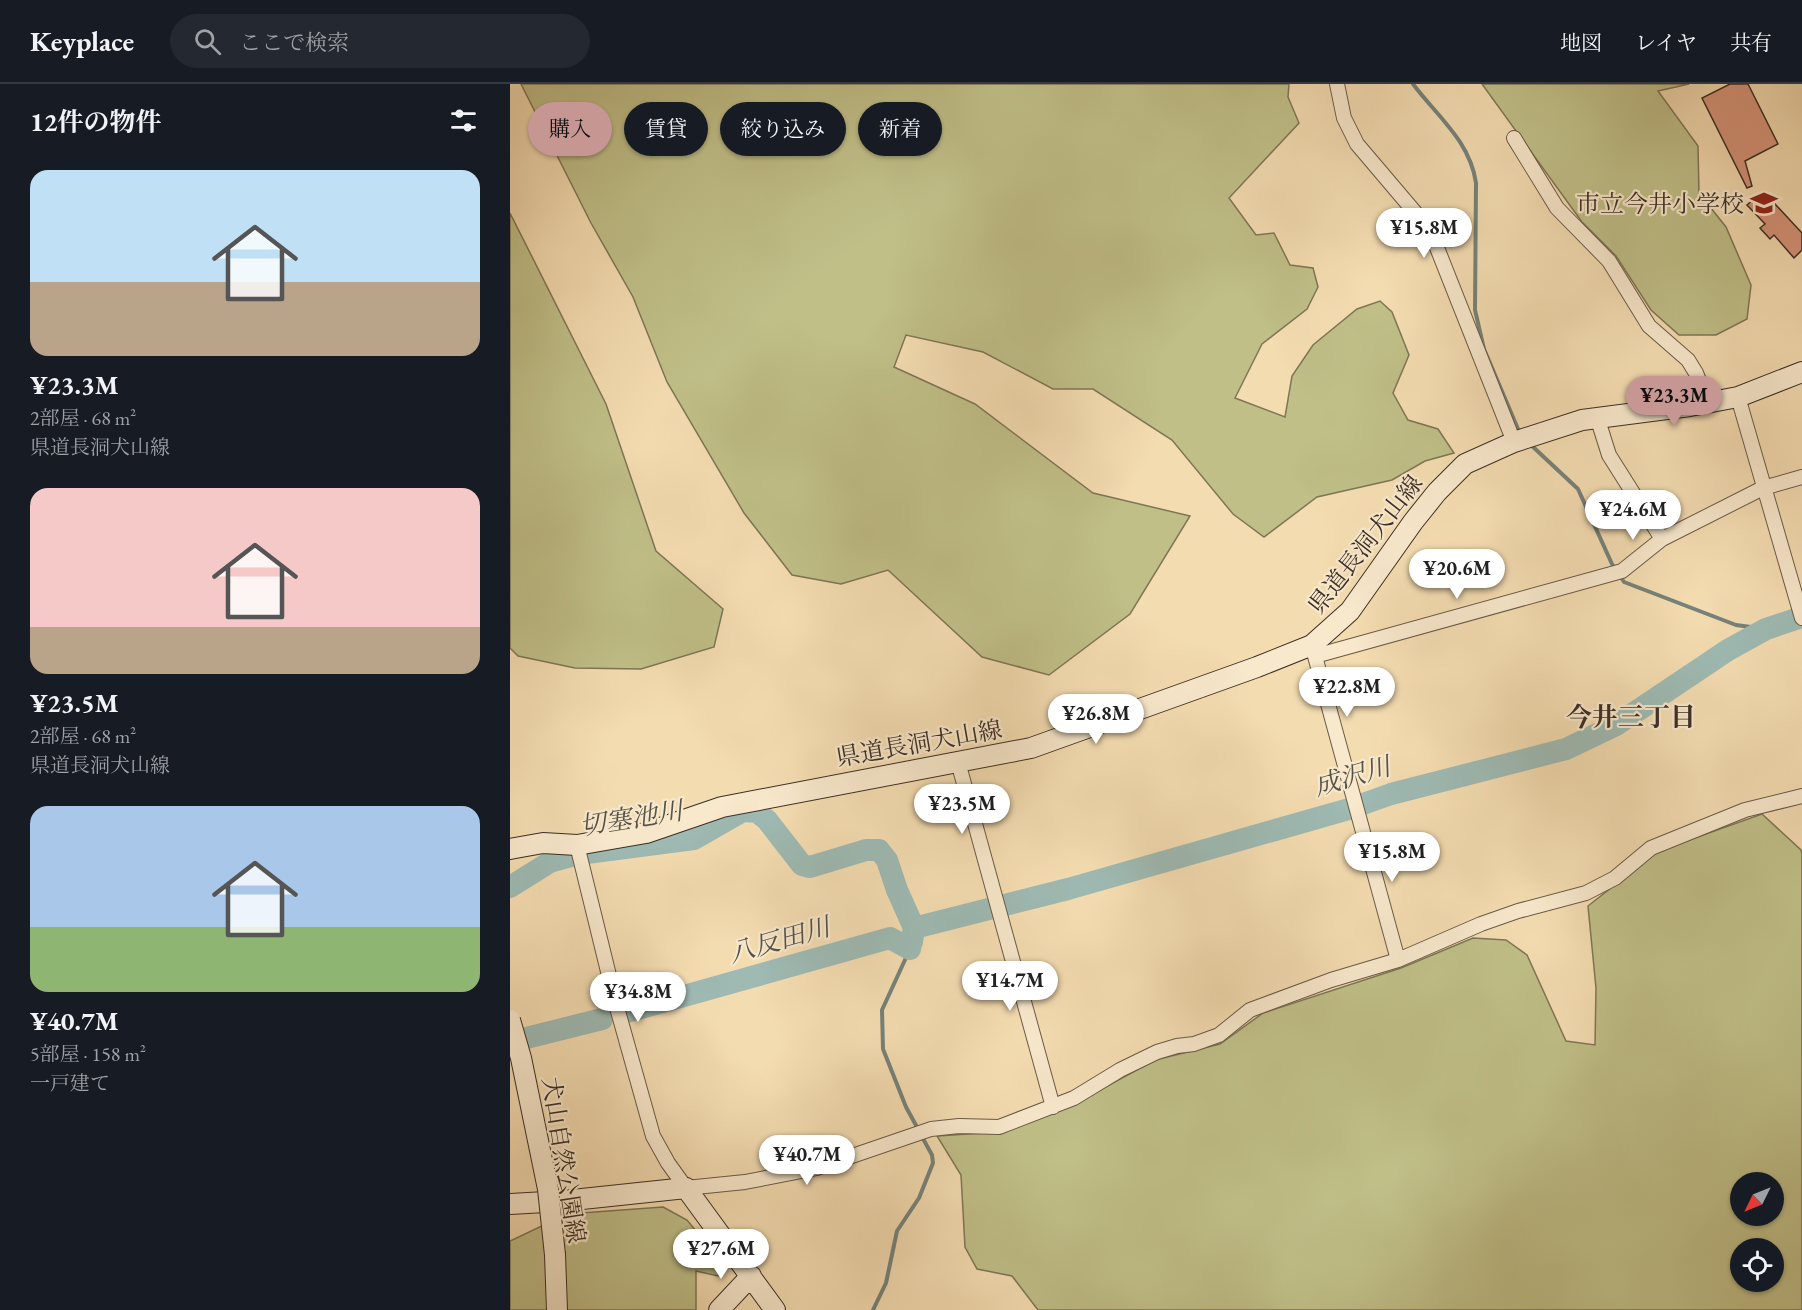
<!DOCTYPE html>
<html lang="ja">
<head>
<meta charset="utf-8">
<style>
	:root { --surface:#171b24; --page:#242831; --text:#f1f3f6; --muted:#9ea1a6; --line:#363941; --accent:#c59692 }
	body { margin:0; font-family:"EB Garamond","Noto Serif JP",serif; background:var(--page); color:var(--text); height:100vh; display:flex; flex-direction:column; font-size:22px; white-space:nowrap }
	* { box-sizing:border-box; margin:0 }
	p { font-size:20px; color:var(--muted) }
	.icon { flex:none; width:33px; height:33px; fill:none; stroke:currentColor; stroke-width:2; stroke-linecap:round; stroke-linejoin:round }
	.map { position:relative; flex:1; overflow:hidden }
	.drawer { display:flex; flex-direction:column; background:var(--surface); width:510px }
	.drawer>* { flex:none }
	.top-card { position:absolute; left:18px; top:18px; width:570px; height:54px; display:flex; gap:12px }
	.needle { width:39px; rotate:227deg }
	.controls { position:absolute; left:1220px; top:1088px; display:grid; gap:12px }
	.controls a { display:grid; place-items:center; width:54px; height:54px; border-radius:50%; background:var(--surface); box-shadow:0 2px 4px #0004; font-size:30px }
	.price { position:absolute; translate:-50% -51px; padding:0 14px; border-radius:21px; background:#fff; color:#222; font-size:20px; line-height:39px; filter:drop-shadow(0 2px 3px #0008) }
	.price::after { content:''; position:absolute; left:50%; top:36px; width:18px; height:14px; margin-left:-9px; background:inherit; clip-path:polygon(0 0,100% 0,50% 100%) }
	.price.current { background:var(--accent); color:#111 }
	ul { padding:0; list-style:none }
	li { display:grid; align-content:center; gap:12px; height:318px; padding:0 30px }
	li span { display:grid; place-items:center; height:186px; border-radius:18px; color:#555 }
	li>.icon { margin-inline-start:auto }
	span .icon { width:108px; height:108px; fill:#fffc; stroke-width:1 }
	li b { font-size:26px }
	h2 { display:flex; justify-content:space-between; align-items:center; height:72px; padding:0 30px; font-size:26px }
	.pill { padding:0 21px; border-radius:27px; background:var(--surface); box-shadow:0 2px 4px #0004; font-size:21px; line-height:54px }
	.pill.current { background:var(--accent); color:#111 }
	header { display:flex; align-items:center; gap:36px; box-sizing:border-box; height:84px; padding:0 30px; background:var(--surface); border-bottom:2px solid var(--line) }
	header strong { font-size:28px }
	nav { display:flex; gap:33px; margin-inline-start:auto; font-size:21px }
	.search { width:420px; height:54px; background:var(--page); display:flex; align-items:center; gap:15px; box-sizing:border-box; padding:0 21px; border-radius:33px; color:var(--muted); font-size:22px }
	main { display:flex; flex:1; min-height:0 }
	.map>svg:first-child { display:block }
	.green { fill:#c0bf88; stroke:#7e7656; stroke-width:1.5; fill-rule:evenodd }
	.lines { fill:none; stroke-linecap:round; stroke-linejoin:round }
	.stream { stroke:#76827a; stroke-width:4 }
	.river { stroke:#9ebab3; stroke-width:22 }
	.building { fill:#d69479; stroke:#3b2e24; stroke-width:1.5 }
	.street-casing { stroke:#695a47; stroke-width:16 }
	.secondary-casing { stroke:#3b2e24; stroke-width:22 }
	.street { stroke:#f8e8cc; stroke-width:14 }
	.secondary { stroke:#f8e8cc; stroke-width:20 }
	.secondary-bridge-casing { stroke:#3b2e24; stroke-width:22; stroke-linecap:butt }
	.secondary-bridge { stroke:#f8e8cc; stroke-width:20 }
	.labels { text-anchor:middle; dominant-baseline:central; stroke-width:4.5; stroke-linejoin:round; paint-order:stroke }
	.poi-label { font-size:24px; fill:#3b2e24; stroke:#f8e8cc; text-anchor:end }
	.street-label { font-size:24px; fill:#3b2e24; stroke:#f8e8cc }
	.neighbourhood-label { font-size:26px; font-weight:bold; fill:#3b2e24; stroke:#f8e8cc }
	.water-label { font-size:26px; font-style:italic; fill:#545148; stroke:#f8e8cc }
</style>
</head>
<body>
<header>
<strong>Keyplace</strong>
<div class="search"><svg class="icon" aria-label="search" viewBox="0 0 24 24"><circle cx="10" cy="10" r="6"/><path d="M15 15l6 6"/></svg>ここで検索</div>
<nav><a>地図</a><a>レイヤ</a><a>共有</a></nav>
</header>
<main>
<section class="drawer">
<h2>12件の物件<svg class="icon" aria-label="filters" viewBox="0 0 24 24"><path d="M4 7h16M4 17h16"/><circle cx="9" cy="7" r="2"/><circle cx="15" cy="17" r="2"/></svg></h2>
<ul>
<li><span style="background:linear-gradient(#bfe0f5 60%,#b9a48a 0)"><svg class="icon" aria-label="home" viewBox="0 0 24 24"><path d="M3 11l9-7 9 7M6 9v11h12V9"/></svg></span><div><b>¥23.3M</b><p>2部屋 · 68 m²</p><p>県道長洞犬山線</p></div></li>
<li><span style="background:linear-gradient(#f6c9c9 75%,#b9a48a 0)"><svg class="icon" aria-label="home" viewBox="0 0 24 24"><path d="M3 11l9-7 9 7M6 9v11h12V9"/></svg></span><div><b>¥23.5M</b><p>2部屋 · 68 m²</p><p>県道長洞犬山線</p></div></li>
<li><span style="background:linear-gradient(#a9c7e8 65%,#8fb573 0)"><svg class="icon" aria-label="home" viewBox="0 0 24 24"><path d="M3 11l9-7 9 7M6 9v11h12V9"/></svg></span><div><b>¥40.7M</b><p>5部屋 · 158 m²</p><p>一戸建て</p></div></li>
</ul>
</section>
<div class="map">
<svg width="1292" height="1226" viewBox="0 0 1292 1226">
	<rect width="100%" height="100%" fill="#f4dcb1"/>
	<filter id="stains"><feTurbulence type="fractalNoise" baseFrequency=".00333" numOctaves="4"/><feColorMatrix values="0 0 0 0 .2 0 0 0 0 .09 0 0 0 0 .02 0 0 0 .5 -.17"/></filter>
	<radialGradient id="worn" r=".72"><stop offset=".6" stop-color="#630" stop-opacity="0"/><stop offset="1" stop-color="#630" stop-opacity=".3"/></radialGradient>
	<path class="green" d="M 11,0 L 779,0 L 778,13 L 789,39 L 719,114 L 746,151 L 764,149 L 780,181 L 803,184 L 808,203 L 797,225 L 752,260 L 725,314 L 775,333 L 782,292 L 803,261 L 847,225 L 870,217 L 882,228 L 899,271 L 883,309 L 898,336 L 928,345 L 944,369 L 915,377 L 882,396 L 807,413 L 754,453 L 723,430 L 662,356 L 583,305 L 543,305 L 473,268 L 396,251 L 384,283 L 465,320 L 583,409 L 680,432 L 620,530 L 539,591 L 472,573 L 378,486 L 331,500 L 282,491 L 234,429 L 157,298 L 123,213 L 81,139 Z
		M 972,0 L 1179,0 L 1148,7 L 1188,62 L 1189,109 L 1216,143 L 1241,201 L 1237,235 L 1206,251 L 1169,251 L 1141,226 L 1106,172 L 1072,138 Z
		M 0,129 L 96,320 L 146,467 L 213,525 L 204,563 L 131,585 L 65,584 L 8,572 L 0,564 Z
		M 1252,730 L 1291,766 L 1292,770 L 1292,1226 L 528,1226 L 502,1192 L 467,1185 L 455,1163 L 451,1091 L 427,1052 L 490,1048 L 566,1019 L 645,976 L 710,960 L 753,929 L 891,884 L 963,854 L 996,856 L 1017,871 L 1056,957 L 1085,961 L 1086,904 L 1078,822 L 1148,767 ZM 1230,1098 L 1263,1098 L 1263,1131 L 1230,1131 ZM 1230,1164 L 1263,1164 L 1263,1197 L 1230,1197 Z
		M 153,1123 L 177,1136 L 215,1182 L 208,1192 L 186,1187 L 186,1226 L 0,1226 L 0,1157 L 57,1130 Z"/>
	<g class="lines">
		<path class="stream" d="M 903,0 C 927,32 960,57 966,99 L 965,226 L 974,265 L 1008,345 L 1012,350
			M 1021,361 L 1068,405 L 1102,480 L 1114,498 L 1226,541 L 1256,545
			M 400,865 L 372,926 L 373,965 L 396,1023 L 408,1045
			M 363,1226 L 376,1199 L 387,1147 L 409,1114 L 423,1079 L 422,1071 L 411,1051"/>
		<path class="river" d="M 0,803 L 40,778 L 69,770 L 184,755 L 233,727 L 247,728 L 257,736 L 292,781 L 300,783 L 356,766 L 369,766 L 377,776 L 387,806 L 404,844 L 402,858
			M 400,865 L 404,844 L 558,805 L 839,725 L 881,710 L 1056,665 L 1106,641 L 1218,566 L 1256,545 L 1292,533
			M 117,928 L 380,854 L 400,865
			M 0,958 L 92,935"/>
	</g>
	<path class="building" d="M 1220,0 L 1238,0 L 1268,60 L 1235,77 L 1242,102 L 1237,104 L 1192,14 Z
		M 1253,107 L 1292,149 L 1292,166 L 1284,174 L 1264,151 L 1260,155 L 1250,144 L 1255,140 L 1237,121 Z"/>
	<g class="lines">
		<defs>
			<path id="street" d="M 827,0 L 834,34 L 847,60 L 920,146 L 1004,358
				M 1004,54 L 1047,124 L 1099,177 L 1139,242 L 1178,276 L 1186,289 L 1198,319
				M 1228,313 L 1292,534
				M 1087,333 L 1099,371 L 1152,455
				M 803,565 L 888,876
				M 805,572 L 1112,487 L 1152,455 L 1253,404 L 1292,393
				M 448,678 L 543,1023
				M 67,761 L 106,920 L 143,1052 L 158,1079 L 176,1104 L 235,1098 L 307,1084 L 421,1045 L 449,1042 L 489,1043 L 564,1014 L 610,986 L 647,968 L 667,962 L 684,960 L 709,951 L 740,926 L 821,896 L 888,876 L 971,840 L 1008,827 L 1076,809 L 1105,794 L 1141,764 L 1235,726 L 1292,712"/>
			<path id="secondary" d="M 0,765 L 33,759 L 67,761 L 136,749 L 212,723 L 521,664 L 747,583 L 802,561 L 840,527 L 903,438 L 927,408 L 955,380 L 1004,358 L 1072,336 L 1180,322 L 1228,313 L 1292,288
				M 0,1120 L 53,1117 L 176,1104 L 265,1226
				M 45,1171 L 47,1226
				M 209,1226 L 241,1192"/>
		</defs>
		<use href="#street" class="street-casing"/>
		<use href="#secondary" class="secondary-casing"/>
		<use href="#street" class="street"/>
		<use href="#secondary" class="secondary"/>
		<defs>
			<path id="secondary-bridge" d="M 0,936 L 11,974 L 38,1105 L 45,1171"/>
		</defs>
		<use href="#secondary-bridge" class="secondary-bridge-casing"/>
		<use href="#secondary-bridge" class="secondary-bridge"/>
	</g>
	<defs>
		<symbol id="school-bare" viewBox="-9 -9 18 18"><path d="M0-5L7-2L0 1L-7-2ZM-4 1L0 2.5L4 1V4Q0 6-4 4Z" fill="#8f2418" stroke="#f8e8cc" stroke-width="2.5" paint-order="stroke"/></symbol>
	</defs>
	<g fill-rule="evenodd">
		<use href="#school-bare" x="1235" y="100" width="38" height="38"/>
	</g>
	<g class="labels">
		<g class="poi-label">
			<text x="1234" y="119">市立今井小学校</text>
		</g>
		<g class="street-label">
			<text transform="translate(855 460) rotate(-52)">県道長洞犬山線</text>
			<text transform="translate(409 659) rotate(-10)">県道長洞犬山線</text>
			<text transform="translate(54 1076) rotate(81)">犬山自然公園線</text>
		</g>
		<g class="neighbourhood-label">
			<text x="1121" y="633">今井三丁目</text>
		</g>
		<g class="water-label">
			<text transform="translate(842 692) rotate(-16)">成沢川</text>
			<text transform="translate(121 734) rotate(-9)">切塞池川</text>
			<text transform="translate(269 856) rotate(-16)">八反田川</text>
		</g>
	</g>
	<rect width="100%" height="100%" filter="url(#stains)"/>
	<rect width="100%" height="100%" fill="url(#worn)"/>
</svg>
<div class="controls">
<a><svg class="needle" viewBox="-14 -14 28 28"><path d="M0-13l5 13h-10z" fill="#e53935"/><path d="M0 13l5-13h-10z" fill="#9ea1a6"/></svg></a>
<a><svg class="icon" aria-label="locate" viewBox="0 0 24 24"><circle cx="12" cy="12" r="6"/><path d="M12 2v4M12 18v4M2 12h4M18 12h4"/></svg></a>
</div>
<b class="price" style="left:914px;top:175px">¥15.8M</b>
<b class="price current" style="left:1164px;top:343px">¥23.3M</b>
<b class="price" style="left:1123px;top:457px">¥24.6M</b>
<b class="price" style="left:947px;top:516px">¥20.6M</b>
<b class="price" style="left:837px;top:634px">¥22.8M</b>
<b class="price" style="left:586px;top:661px">¥26.8M</b>
<b class="price" style="left:452px;top:751px">¥23.5M</b>
<b class="price" style="left:882px;top:799px">¥15.8M</b>
<b class="price" style="left:500px;top:928px">¥14.7M</b>
<b class="price" style="left:128px;top:939px">¥34.8M</b>
<b class="price" style="left:297px;top:1102px">¥40.7M</b>
<b class="price" style="left:211px;top:1196px">¥27.6M</b>
<div class="top-card">
<a class="pill current">購入</a>
<a class="pill">賃貸</a>
<a class="pill">絞り込み</a>
<a class="pill">新着</a>
</div>
</div>
</main>
</body>
</html>
